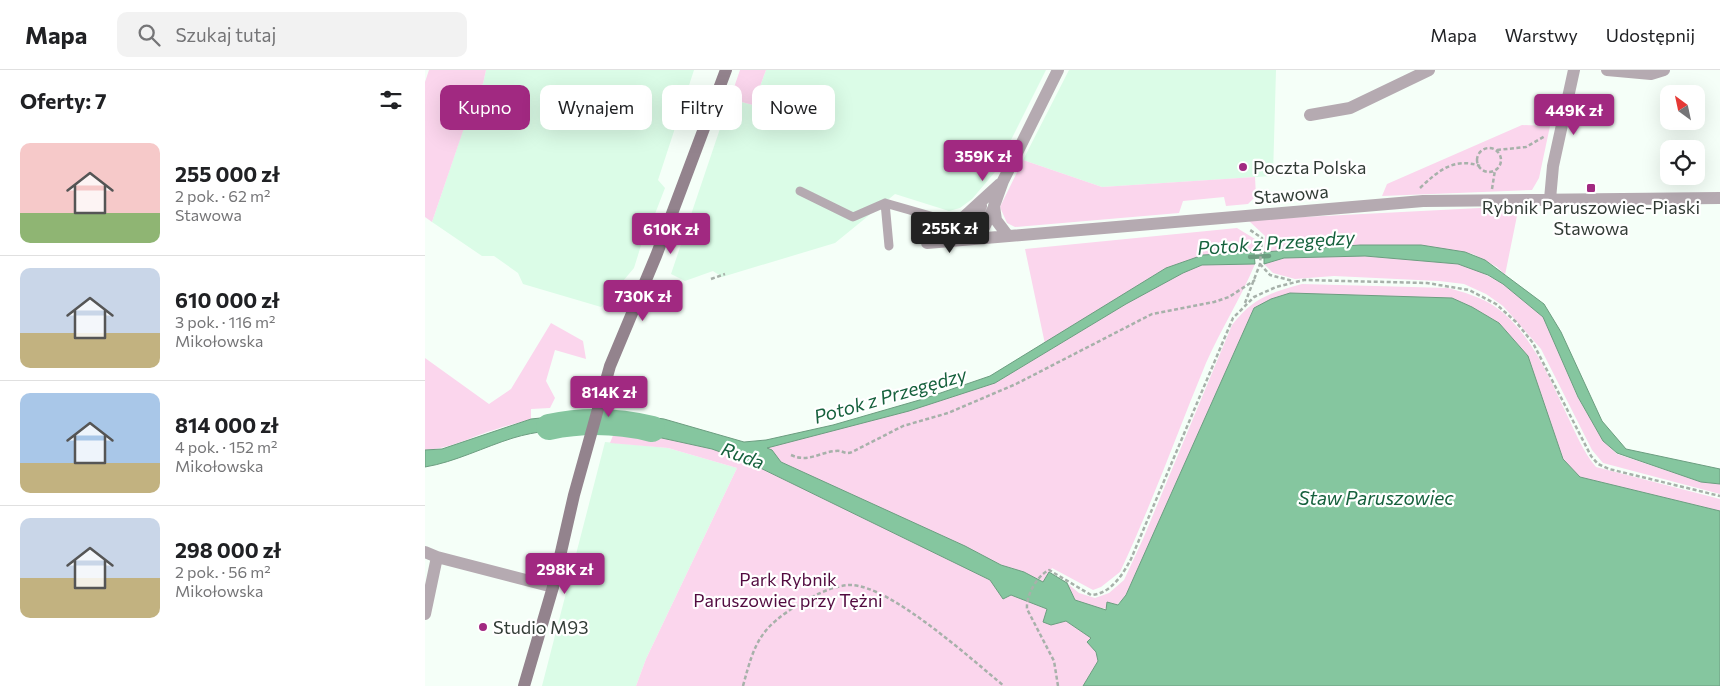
<!DOCTYPE html>
<html lang="pl">
<head>
<meta charset="utf-8">
<style>
	:root { --surface:#fff; --page:#f2f2f2; --text:#202124; --muted:#757577; --line:#e0e0e0; --accent:#a12981 }
	body { margin:0; font-family:Commissioner,sans-serif; background:var(--page); color:var(--text); height:100vh; display:flex; flex-direction:column; font-size:19px; white-space:nowrap }
	* { box-sizing:border-box; margin:0 }
	p { font-size:16px; color:var(--muted) }
	.icon { flex:none; width:28px; height:28px; fill:none; stroke:currentColor; stroke-width:2; stroke-linecap:round; stroke-linejoin:round }
	.map { position:relative; flex:1; overflow:hidden }
	.panel { display:flex; flex-direction:column; background:var(--surface); width:425px }
	.panel>* { flex:none }
	.guide { position:absolute; left:15px; top:15px; width:475px; height:45px; display:flex; gap:10px }
	.needle { width:32px; rotate:327deg }
	.buttons { position:absolute; left:1235px; top:15px; display:grid; gap:10px }
	.buttons a { display:grid; place-items:center; width:45px; height:45px; border-radius:10px; background:var(--surface); box-shadow:0 5px 20px #0002; font-size:25px }
	.price { position:absolute; translate:-50% -42px; padding:0 11px; border-radius:5px; background:var(--accent); color:#fff; font-size:16px; line-height:32px; filter:drop-shadow(0 1px 2px #0008) }
	.price::after { content:''; position:absolute; left:50%; top:30px; width:15px; height:11px; margin-left:-8px; background:inherit; clip-path:polygon(0 0,100% 0,50% 100%) }
	.price.current { background:#222; color:#fff }
	ul { padding:0; list-style:none }
	li { display:flex; align-items:center; gap:15px; height:125px; padding:0 20px }
	li+li { border-top:1px solid var(--line) }
	li span { display:grid; place-items:center; flex:none; width:140px; height:100px; border-radius:10px; color:#555 }
	li>.icon { margin-inline-start:auto }
	span .icon { width:60px; height:60px; fill:#fffc; stroke-width:1 }
	li b { font-size:21px }
	h2 { display:flex; justify-content:space-between; align-items:center; height:60px; padding:0 20px; font-size:21px }
	.tag { padding:0 18px; border-radius:10px; background:var(--surface); box-shadow:0 5px 20px #0002; font-size:18px; line-height:45px }
	.tag.current { background:var(--accent); color:#fff }
	header { display:flex; align-items:center; gap:30px; box-sizing:border-box; height:70px; padding:0 25px; background:var(--surface); border-bottom:1px solid var(--line) }
	header strong { font-size:24px }
	nav { display:flex; gap:28px; margin-inline-start:auto; font-size:18px }
	.search { width:350px; height:45px; background:var(--page); display:flex; align-items:center; gap:12px; box-sizing:border-box; padding:0 18px; border-radius:10px; color:var(--muted); font-size:19px }
	main { display:flex; flex:1; min-height:0 }
	.map>svg:first-child { display:block }
	.built { fill:#dbfce7 }
	.green { fill:#fbd6ed }
	.water { fill:#85c69f; stroke:#6c9d80 }
	.lines { fill:none; stroke-linecap:round; stroke-linejoin:round }
	.stream { stroke:#6c9d80; stroke-width:4.5 }
	.river { stroke:#85c69f; stroke-width:26 }
	.path { stroke:#a7b1aa; stroke-width:2.5; stroke-dasharray:4 2.5; stroke-linecap:butt }
	.lane { stroke:#b5aab1; stroke-width:9 }
	.street { stroke:#b5aab1; stroke-width:12 }
	.secondary { stroke:#93838d; stroke-width:12 }
	.poi-dot { fill:#a12981; stroke:#fff; stroke-width:2 }
	.labels { text-anchor:middle; dominant-baseline:central; stroke-width:4.5; stroke-linejoin:round; paint-order:stroke }
	.poi-label { font-size:18px; fill:#323c36; stroke:#fff; text-anchor:start }
	.street-label { font-size:18px; fill:#323c36; stroke:#fff }
	.park-label { font-size:18px; fill:#520b40; stroke:#fff }
	.water-label { font-size:19px; font-style:italic; fill:#16613d; stroke:#fff }
</style>
</head>
<body>
<header>
<strong>Mapa</strong>
<div class="search"><svg class="icon" aria-label="search" viewBox="0 0 24 24"><circle cx="10" cy="10" r="6"/><path d="M15 15l6 6"/></svg>Szukaj tutaj</div>
<nav><a>Mapa</a><a>Warstwy</a><a>Udostępnij</a></nav>
</header>
<main>
<section class="panel">
<h2>Oferty: 7<svg class="icon" aria-label="filters" viewBox="0 0 24 24"><path d="M4 7h16M4 17h16"/><circle cx="9" cy="7" r="2"/><circle cx="15" cy="17" r="2"/></svg></h2>
<ul>
<li><span style="background:linear-gradient(#f6c9c9 70%,#8fb573 0)"><svg class="icon" aria-label="home" viewBox="0 0 24 24"><path d="M3 11l9-7 9 7M6 9v11h12V9"/></svg></span><div><b>255 000 zł</b><p>2 pok. · 62 m²</p><p>Stawowa</p></div></li>
<li><span style="background:linear-gradient(#c9d6e8 65%,#c2b280 0)"><svg class="icon" aria-label="home" viewBox="0 0 24 24"><path d="M3 11l9-7 9 7M6 9v11h12V9"/></svg></span><div><b>610 000 zł</b><p>3 pok. · 116 m²</p><p>Mikołowska</p></div></li>
<li><span style="background:linear-gradient(#a9c7e8 70%,#c2b280 0)"><svg class="icon" aria-label="home" viewBox="0 0 24 24"><path d="M3 11l9-7 9 7M6 9v11h12V9"/></svg></span><div><b>814 000 zł</b><p>4 pok. · 152 m²</p><p>Mikołowska</p></div></li>
<li><span style="background:linear-gradient(#c9d6e8 60%,#c2b280 0)"><svg class="icon" aria-label="home" viewBox="0 0 24 24"><path d="M3 11l9-7 9 7M6 9v11h12V9"/></svg></span><div><b>298 000 zł</b><p>2 pok. · 56 m²</p><p>Mikołowska</p></div></li>
</ul>
</section>
<div class="map">
<svg width="1295" height="616" viewBox="0 0 1295 616">
	<rect width="100%" height="100%" fill="#f5fff8"/>
	<path class="built" d="M 61,0 L 269,0 L 233,110 L 240,118 L 228,149 L 223,153 L 209,198 L 176,237 L 98,214 L 93,203 L 69,186 L 57,186 L 7,152 L 53,16 L 58,14 Z
		M 341,0 L 621,0 L 570,102 L 547,129 L 535,138 L 524,141 L 470,124 L 410,173 L 297,207 L 288,201 L 260,211 L 246,204 L 305,29 L 328,35 Z
		M 644,0 L 851,0 L 848,106 L 847,135 L 848,106 L 677,117 L 598,90 Z
		M 180,372 L 243,378 L 312,398 L 221,589 L 211,616 L 117,616 Z"/>
	<path class="green" d="M 4,0 L 61,0 L 58,14 L 53,17 L 7,152 L 0,147 L 0,12 Z
		M 315,0 L 341,0 L 328,35 L 305,29 Z
		M 1097,55 L 1125,56 L 1114,108 L 1107,120 L 957,126 L 962,114 Z
		M 598,90 L 677,117 L 830,107 L 831,126 L 823,134 L 801,136 L 799,127 L 758,131 L 754,143 L 590,157 L 582,153 L 575,137 Z
		M 1094,136 L 1080,205 L 1072,197 L 1048,184 L 996,175 L 935,175 L 839,182 L 840,166 L 823,150 Z
		M 812,158 L 830,169 L 829,182 L 778,185 L 741,198 L 620,274 L 600,179 Z
		M 940,186 L 1033,194 L 1048,198 L 1078,214 L 1118,247 L 1152,326 L 1178,371 L 1192,384 L 1276,412 L 1295,414 L 1295,424 L 1178,393 L 1167,380 L 1116,279 L 1078,236 L 1061,224 L 1039,214 L 1014,211 L 909,206 L 870,209 L 848,203 L 839,194 L 859,188 Z
		M 830,194 C 816,228 796,259 781,293 C 752,363 727,434 695,502 L 676,517 L 668,520 L 627,498 L 619,512 L 599,502 L 576,495 L 539,476 L 356,392 L 347,380 L 341,378 L 484,341 L 570,313 L 701,234 L 758,203 L 777,195 Z
		M 877,214 L 1023,218 C 1038,222 1056,227 1069,236 C 1106,261 1124,308 1143,347 C 1151,364 1159,383 1171,397 L 1295,429 L 1295,441 L 1155,407 L 1138,390 L 1103,286 L 1074,253 L 1047,237 L 1027,228 L 829,238 L 701,525 C 684,547 673,537 650,530 L 642,513 L 654,523 L 670,528 L 684,523 L 699,510 L 718,469 L 807,255 C 828,228 845,223 877,214 Z
		M 126,253 L 158,271 L 161,289 L 130,280 L 121,311 L 130,328 L 125,338 L 106,339 L 106,349 C 94,353 83,355 72,359 C 47,366 26,379 0,380 L 0,288 L 64,334 L 86,319 Z
		M 191,358 L 287,379 L 323,392 L 566,510 L 578,529 L 586,525 L 622,539 L 618,552 L 626,555 L 641,551 L 666,568 L 662,572 L 671,582 L 673,591 L 658,616 L 211,616 L 221,589 L 312,398 L 243,378 L 185,373 Z"/>
	<path class="water" d="M 935,175 L 996,175 L 1040,182 L 1060,190 L 1119,234 L 1136,262 L 1177,351 L 1201,379 L 1295,399 L 1295,414 L 1276,412 L 1192,383 L 1178,371 L 1153,327 L 1118,247 L 1078,214 L 1063,205 L 1033,194 L 940,186 L 859,188 L 839,194 L 839,182 Z
		M 829,182 L 830,194 L 777,195 L 758,203 L 701,234 L 570,313 L 484,341 L 342,378 L 347,380 L 356,392 L 540,476 L 576,495 L 599,502 L 618,512 L 624,502 L 642,513 L 650,530 L 681,540 L 682,532 L 693,535 L 701,525 L 829,238 L 846,229 L 865,223 L 1027,228 L 1047,237 L 1074,253 L 1103,286 L 1138,389 L 1155,407 L 1295,441 L 1295,616 L 658,616 L 673,591 L 671,582 L 662,572 L 666,568 L 641,551 L 626,555 L 618,552 L 622,539 L 586,525 L 578,529 L 565,510 L 323,392 L 287,379 L 191,358 L 196,343 L 239,349 L 319,372 L 341,370 L 408,355 L 498,329 L 565,306 L 741,198 L 778,185 Z
		M 163,343 L 158,359 C 135,359 111,361 88,368 C 59,377 30,392 0,397 L 0,380 L 17,379 L 106,349 Z"/>
	<g class="lines">
		<path class="stream" d="M 825,187 L 844,186"/>
		<path class="river" d="M 124,357 C 157,350 194,351 227,359"/>
		<path class="path" d="M1052 90a12 12 0 1 1 24 0a12 12 0 1 1-24 0Z
			M 1072,80 L 1101,77 L 1120,66
			M 995,118 C 1013,101 1029,87 1055,96
			M 1067,119 L 1070,100
			M 835,194 L 845,205 L 868,211
			M 286,209 L 300,204
			M 820,233 L 835,194 L 837,168 L 825,160
			M 366,385 C 383,393 395,382 411,381 C 418,380 420,385 427,382 L 478,356 L 523,343 L 591,314 L 727,244 L 789,232 L 804,227 L 830,210
			M 318,616 C 330,571 335,558 376,533 C 390,525 409,515 426,515 C 466,516 546,589 579,616
			M 633,616 L 629,591 L 602,539 C 601,525 612,506 624,500 L 666,525 C 686,524 698,504 706,489 L 808,248 L 829,227 L 851,217 L 879,210 L 1002,213 L 1044,220 L 1071,234 L 1091,252 L 1108,273 L 1166,386 L 1173,394 L 1184,399 L 1295,426"/>
		<path class="lane" d="M 375,121 L 428,147 L 460,133 L 464,176
			M 460,133 L 530,153"/>
		<path class="street" d="M 1182,0 L 1226,4 L 1239,0
			M 885,45 L 925,38 L 1004,0
			M 1125,129 L 1128,96 L 1149,0
			M 583,166 L 571,150 L 569,136 L 578,111 L 633,0
			M 554,168 L 569,137
			M 547,169 L 547,157 L 556,136
			M 503,172 L 540,146 L 575,114
			M 502,173 L 998,131 L 1295,128
			M 0,482 L 12,487
			M 0,544 L 12,487 L 128,517"/>
		<path class="secondary" d="M 99,616 L 128,517 L 149,425 L 185,296 L 231,186 L 301,0"/>
	</g>
	<g class="poi-dot">
		<circle cx="818" cy="97" r="5"/>
		<rect x="1161" y="113" width="10" height="10" rx="2.5"/>
		<circle cx="58" cy="557" r="5"/>
	</g>
	<g class="labels">
		<g class="poi-label">
			<text x="828" y="97">Poczta Polska</text>
			<text x="1166" y="137" text-anchor="middle">Rybnik Paruszowiec-Piaski<tspan x="1166" dy="21">Stawowa</tspan></text>
			<text x="68" y="557">Studio M93</text>
		</g>
		<g class="street-label">
			<text transform="translate(866 124) rotate(-5)">Stawowa</text>
		</g>
		<g class="park-label">
			<text x="363" y="509">Park Rybnik<tspan x="363" dy="21">Paruszowiec przy Tężni</tspan></text>
		</g>
		<g class="water-label">
			<text transform="translate(851 172) rotate(-4)">Potok z Przegędzy</text>
			<text transform="translate(465 325) rotate(-16)">Potok z Przegędzy</text>
			<text transform="translate(318 385) rotate(20)">Ruda</text>
			<text x="951" y="427">Staw Paruszowiec</text>
		</g>
	</g>
</svg>
<div class="buttons">
<a><svg class="needle" viewBox="-14 -14 28 28"><path d="M0-13l5 13h-10z" fill="#e53935"/><path d="M0 13l5-13h-10z" fill="#757577"/></svg></a>
<a><svg class="icon" aria-label="locate" viewBox="0 0 24 24"><circle cx="12" cy="12" r="6"/><path d="M12 2v4M12 18v4M2 12h4M18 12h4"/></svg></a>
</div>
<b class="price" style="left:1149px;top:66px">449K zł</b>
<b class="price" style="left:558px;top:112px">359K zł</b>
<b class="price current" style="left:525px;top:184px">255K zł</b>
<b class="price" style="left:246px;top:185px">610K zł</b>
<b class="price" style="left:218px;top:252px">730K zł</b>
<b class="price" style="left:184px;top:348px">814K zł</b>
<b class="price" style="left:140px;top:525px">298K zł</b>
<div class="guide">
<a class="tag current">Kupno</a>
<a class="tag">Wynajem</a>
<a class="tag">Filtry</a>
<a class="tag">Nowe</a>
</div>
</div>
</main>
</body>
</html>
